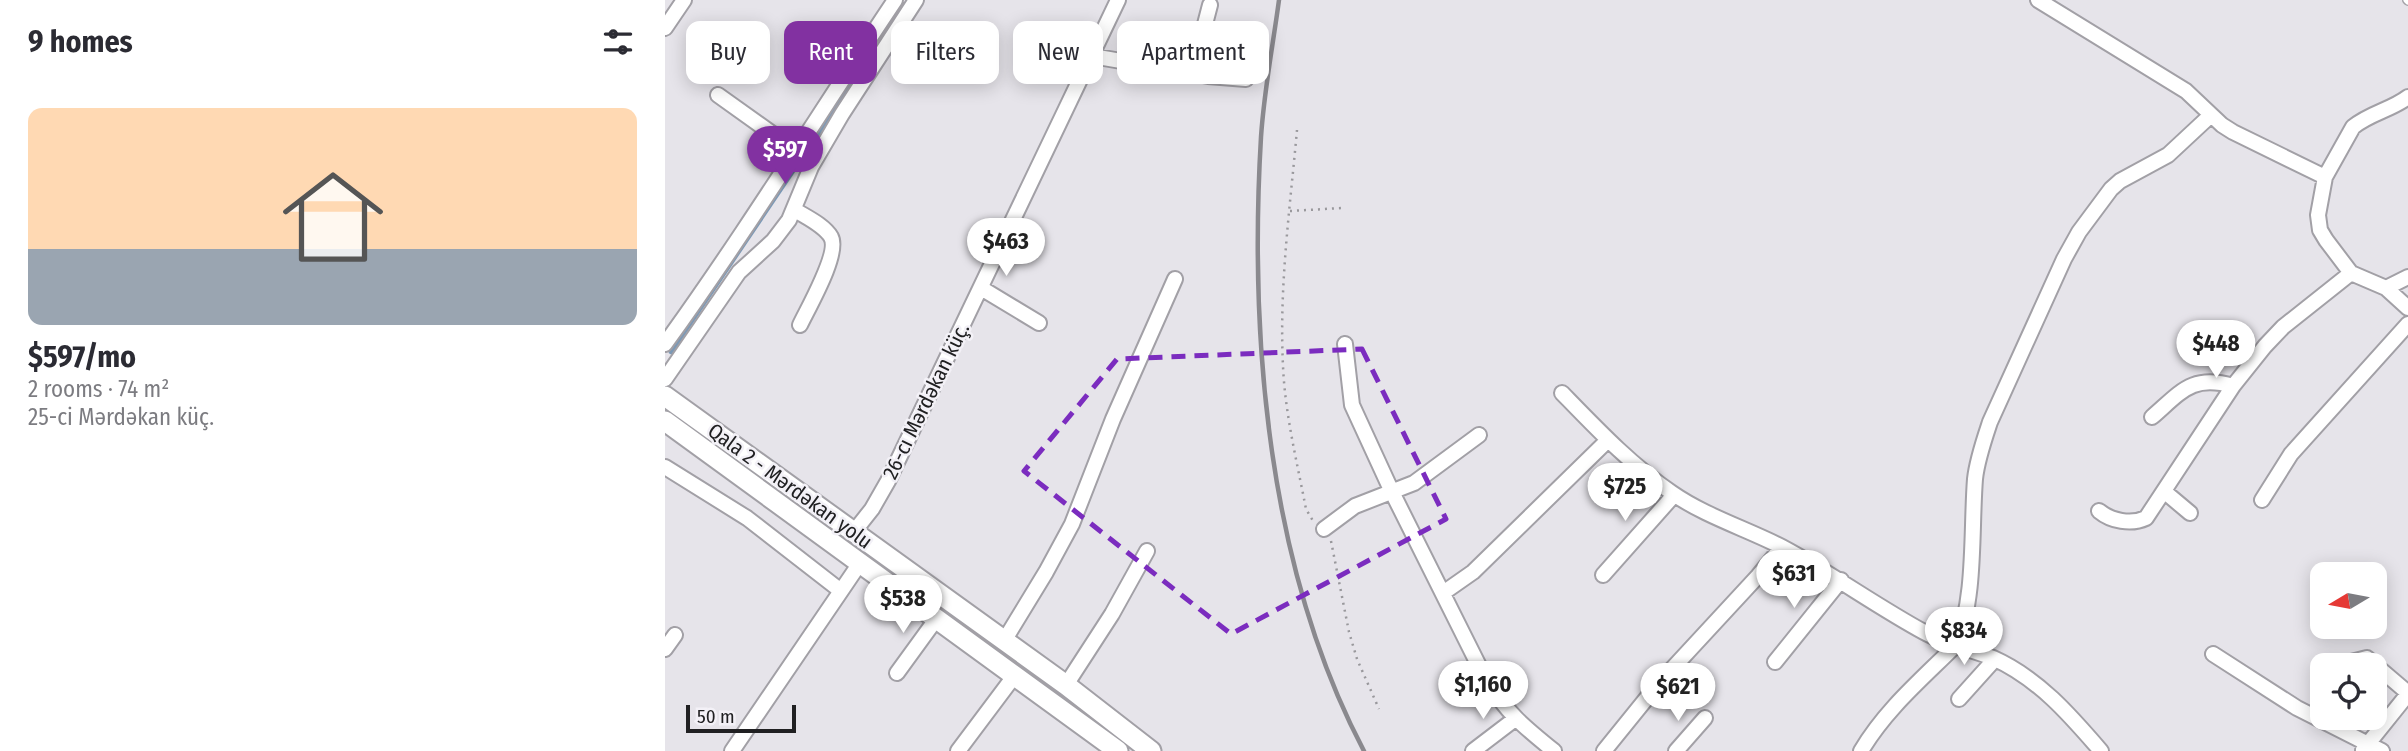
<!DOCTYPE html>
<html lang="en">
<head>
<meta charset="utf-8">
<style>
	:root { --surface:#fff; --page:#f2f2f3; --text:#2b2b33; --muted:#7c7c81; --accent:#8231a1 }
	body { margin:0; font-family:"Fira Sans Condensed",sans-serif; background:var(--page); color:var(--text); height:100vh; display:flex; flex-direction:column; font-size:26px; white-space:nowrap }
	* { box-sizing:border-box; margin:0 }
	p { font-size:23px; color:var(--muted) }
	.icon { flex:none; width:38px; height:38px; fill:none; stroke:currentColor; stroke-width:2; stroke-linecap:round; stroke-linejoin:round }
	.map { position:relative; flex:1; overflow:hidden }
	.details { display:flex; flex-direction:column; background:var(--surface); width:665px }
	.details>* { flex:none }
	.hud { position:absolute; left:21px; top:21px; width:665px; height:63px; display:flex; gap:14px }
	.needle { width:46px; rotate:260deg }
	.tools { position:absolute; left:1645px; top:562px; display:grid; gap:14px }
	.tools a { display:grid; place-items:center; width:77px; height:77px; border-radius:14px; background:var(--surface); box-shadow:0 4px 18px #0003; font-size:35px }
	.scale { position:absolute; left:21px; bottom:18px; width:110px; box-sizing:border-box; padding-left:7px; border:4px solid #202022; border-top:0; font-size:19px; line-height:24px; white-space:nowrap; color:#202022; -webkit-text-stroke:5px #f3f1f7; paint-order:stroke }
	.price { position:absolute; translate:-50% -60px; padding:0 16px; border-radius:24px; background:#fff; color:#222; font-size:23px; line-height:46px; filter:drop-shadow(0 2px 4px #0008) }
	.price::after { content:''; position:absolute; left:50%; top:42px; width:21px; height:16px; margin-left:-10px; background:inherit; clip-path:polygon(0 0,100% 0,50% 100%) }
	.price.on { background:var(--accent); color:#fff }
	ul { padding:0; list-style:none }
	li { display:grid; align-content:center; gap:14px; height:371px; padding:0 28px }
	li span { display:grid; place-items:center; height:217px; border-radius:14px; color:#555 }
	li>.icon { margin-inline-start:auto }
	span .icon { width:126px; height:126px; fill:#fffc; stroke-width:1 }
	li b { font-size:30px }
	h2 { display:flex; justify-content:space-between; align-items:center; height:84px; padding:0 28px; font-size:30px }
	.chip { padding:0 24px; border-radius:14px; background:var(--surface); box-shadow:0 4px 18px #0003; font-size:24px; line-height:63px }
	.chip.on { background:var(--accent); color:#fff }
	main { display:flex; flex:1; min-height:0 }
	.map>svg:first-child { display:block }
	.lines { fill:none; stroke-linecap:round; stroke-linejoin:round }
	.stream { stroke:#7c99b6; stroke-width:4.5 }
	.lane-casing { stroke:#a2a0a6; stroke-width:10 }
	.street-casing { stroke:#a2a0a6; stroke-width:18 }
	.secondary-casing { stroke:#a2a0a6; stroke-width:23 }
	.path { stroke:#99989c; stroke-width:2.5; stroke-dasharray:2 5; stroke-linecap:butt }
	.lane { stroke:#fff; stroke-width:7 }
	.street { stroke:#fff; stroke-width:14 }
	.secondary { stroke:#fff; stroke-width:19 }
	.rail { stroke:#8a898e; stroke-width:4.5 }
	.marked { fill:none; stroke:#7b2cbf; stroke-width:5; stroke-dasharray:14 9; stroke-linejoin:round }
	.labels { text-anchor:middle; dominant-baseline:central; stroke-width:5; stroke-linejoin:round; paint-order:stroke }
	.street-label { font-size:21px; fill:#202022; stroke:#f3f1f7 }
</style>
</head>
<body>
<main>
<section class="details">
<h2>9 homes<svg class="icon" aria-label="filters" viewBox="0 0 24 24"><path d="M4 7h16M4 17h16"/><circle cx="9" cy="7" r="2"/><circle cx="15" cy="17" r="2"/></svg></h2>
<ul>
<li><span style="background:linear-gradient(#ffd9b3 65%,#9aa5b1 0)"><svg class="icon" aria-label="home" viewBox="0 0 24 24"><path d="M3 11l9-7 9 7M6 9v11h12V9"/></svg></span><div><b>$597/mo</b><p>2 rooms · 74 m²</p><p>25-ci Mərdəkan küç.</p></div></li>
</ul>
</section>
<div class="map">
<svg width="1743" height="751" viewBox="0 0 1743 751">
	<rect width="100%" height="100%" fill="#e6e4ea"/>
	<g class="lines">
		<path class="stream" d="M 6,352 L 207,54"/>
		<defs>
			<path id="lane" d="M 1742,0 L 1743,1"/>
			<path id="street" d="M 1373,0 L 1521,91 L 1557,125 L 1568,132 L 1660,177 L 1688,127 C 1705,113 1726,110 1743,97
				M 0,28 L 19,0
				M 427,56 L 543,76 L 581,79
				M 527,74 L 545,5
				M 53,95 L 130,150
				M 1660,177 L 1653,215 L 1655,230 L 1661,240 L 1686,273 L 1721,288 L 1743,308
				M 130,210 C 141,217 159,225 166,237 C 175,253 143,308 135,325
				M 316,288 L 374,323
				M 1721,288 L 1743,277
				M 0,344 C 81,232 153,115 230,0
				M 680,344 L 687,405 L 727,492 L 820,678 C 842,713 858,726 889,751
				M 0,379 L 74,272 L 108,241 L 124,220 L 146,167 L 177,114 L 251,0
				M 897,393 C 932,429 966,465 1007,493 C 1040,516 1082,529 1117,547 C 1166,573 1211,606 1259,632 C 1281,644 1305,649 1328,658 C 1373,678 1405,715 1436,751
				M 1487,417 C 1516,392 1527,374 1568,386
				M 0,467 L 82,518 L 176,591 L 67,751
				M 1500,492 L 1525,513
				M 1597,500 L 1626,454 L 1743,324
				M 1434,511 C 1446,521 1466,525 1481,518 L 1568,386 L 1600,346 L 1618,327 L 1686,273
				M 659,529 L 690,506 L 749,483 L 814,435
				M 188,533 L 207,509 L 223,481 L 453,0
				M 938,575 L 1009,495
				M 176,591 L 195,563
				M 778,593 L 808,572 L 943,440
				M 339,641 L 381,572 L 407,524 L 448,419 L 510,279
				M 0,649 L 10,635
				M 1548,654 L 1632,708 L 1717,751
				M 1110,662 L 1176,580
				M 1678,664 L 1702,658 L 1743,693
				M 232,673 L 272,618
				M 401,685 L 447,614 L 482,551
				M 1294,699 L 1330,659
				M 1698,750 L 1743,694
				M 293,751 L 350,675
				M 808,751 L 850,719
				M 939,751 L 994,683 L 1093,576 L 1117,547
				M 1011,751 L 1040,718
				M 1196,751 C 1221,709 1257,679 1291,645 C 1311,599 1306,530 1310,479 C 1312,460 1319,440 1325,422 L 1399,259 L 1414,232 L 1446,189 L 1455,181 L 1503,155 L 1546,115"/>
			<path id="secondary" d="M 0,396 L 401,685 L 486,751
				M 0,421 L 453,751"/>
		</defs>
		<use href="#lane" class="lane-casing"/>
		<use href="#street" class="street-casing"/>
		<use href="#secondary" class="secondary-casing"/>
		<path class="path" d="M 632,130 C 625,208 614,287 618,366 C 620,414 632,462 641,509 L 648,521
			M 625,211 L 677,208
			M 666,541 L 684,632 L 692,659 L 714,709"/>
		<use href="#lane" class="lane"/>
		<use href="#street" class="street"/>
		<use href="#secondary" class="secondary"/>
		<path class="rail" d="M 614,0 C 608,45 599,91 596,137 C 584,339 603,569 699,751"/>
	</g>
	<path class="marked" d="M 697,349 L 781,519 L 566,634 L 359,471 L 452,359 Z"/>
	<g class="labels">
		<g class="street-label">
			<text transform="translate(261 401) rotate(-64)">26-cı Mərdəkan küç.</text>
			<text transform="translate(125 486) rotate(36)">Qala 2 - Mərdəkan yolu</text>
		</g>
	</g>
</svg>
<div class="tools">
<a><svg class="needle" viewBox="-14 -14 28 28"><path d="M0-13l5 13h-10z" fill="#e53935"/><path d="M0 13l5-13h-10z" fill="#7c7c81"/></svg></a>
<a><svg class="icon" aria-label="locate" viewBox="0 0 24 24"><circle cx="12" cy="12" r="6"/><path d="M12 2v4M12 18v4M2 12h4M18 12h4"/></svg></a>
</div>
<div class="scale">50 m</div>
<b class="price on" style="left:120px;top:186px">$597</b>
<b class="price" style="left:341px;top:278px">$463</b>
<b class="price" style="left:1551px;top:380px">$448</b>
<b class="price" style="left:960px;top:523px">$725</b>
<b class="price" style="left:1129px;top:610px">$631</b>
<b class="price" style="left:238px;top:635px">$538</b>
<b class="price" style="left:1299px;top:667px">$834</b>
<b class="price" style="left:818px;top:721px">$1,160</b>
<b class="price" style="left:1013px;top:723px">$621</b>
<div class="hud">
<a class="chip">Buy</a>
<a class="chip on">Rent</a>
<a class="chip">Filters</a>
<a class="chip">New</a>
<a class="chip">Apartment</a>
</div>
</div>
</main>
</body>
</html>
